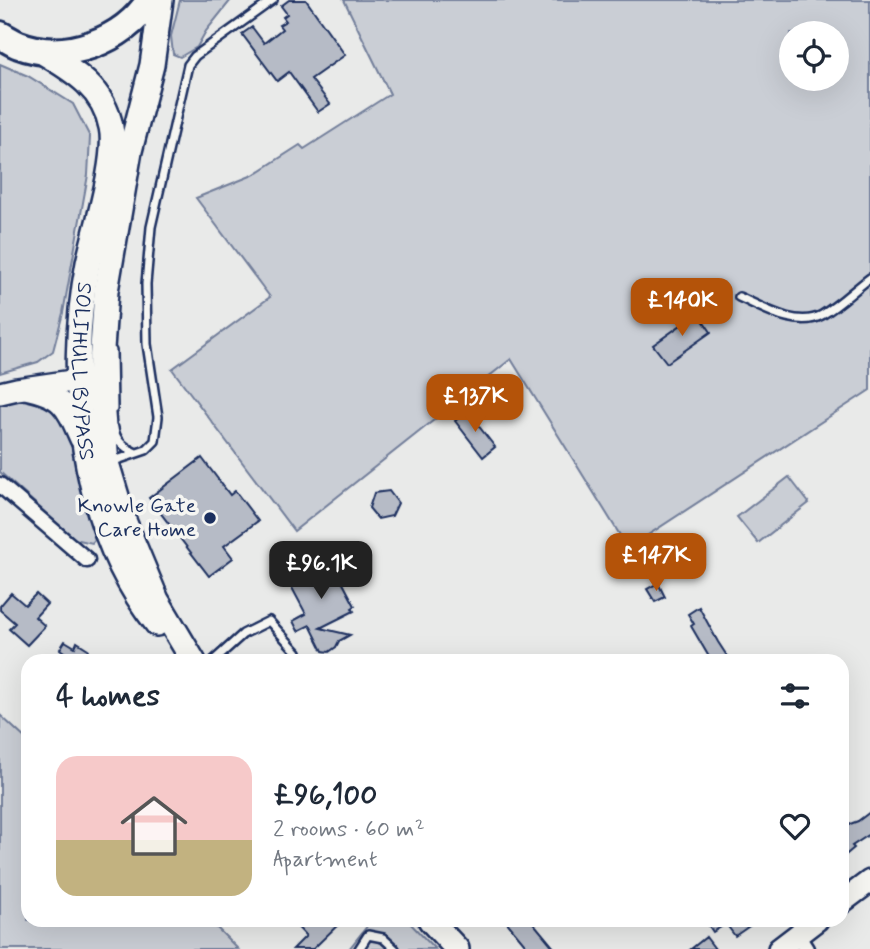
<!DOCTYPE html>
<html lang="en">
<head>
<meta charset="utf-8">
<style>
	:root { --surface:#fff; --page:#f6f6f7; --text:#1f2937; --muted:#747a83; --accent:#b45309 }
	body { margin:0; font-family:Mynerve,sans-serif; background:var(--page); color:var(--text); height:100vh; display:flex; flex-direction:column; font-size:26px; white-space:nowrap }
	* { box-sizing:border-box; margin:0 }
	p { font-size:23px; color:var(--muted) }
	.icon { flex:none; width:38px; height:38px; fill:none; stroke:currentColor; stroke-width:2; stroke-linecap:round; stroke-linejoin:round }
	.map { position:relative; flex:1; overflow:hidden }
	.sheet { position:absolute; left:21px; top:654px; width:828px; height:273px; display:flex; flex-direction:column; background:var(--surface); border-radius:21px; box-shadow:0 7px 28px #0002 }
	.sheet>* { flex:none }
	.tools { position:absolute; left:779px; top:21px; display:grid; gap:14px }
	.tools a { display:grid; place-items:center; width:70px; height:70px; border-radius:50%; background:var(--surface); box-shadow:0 7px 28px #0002; font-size:35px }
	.price { position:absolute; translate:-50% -60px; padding:0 16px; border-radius:14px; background:var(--accent); color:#fff; font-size:23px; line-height:46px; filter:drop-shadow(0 2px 4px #0008) }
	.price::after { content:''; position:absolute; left:50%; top:42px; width:21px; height:16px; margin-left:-10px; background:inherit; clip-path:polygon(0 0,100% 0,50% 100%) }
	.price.active { background:#222; color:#fff }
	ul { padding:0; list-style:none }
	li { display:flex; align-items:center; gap:21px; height:175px; padding:0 35px }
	li span { display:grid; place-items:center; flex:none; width:196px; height:140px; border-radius:21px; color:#555 }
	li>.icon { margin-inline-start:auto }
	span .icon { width:84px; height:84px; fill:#fffc; stroke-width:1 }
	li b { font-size:30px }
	h2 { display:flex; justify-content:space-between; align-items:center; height:84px; padding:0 35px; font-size:30px }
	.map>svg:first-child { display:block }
	.green { fill:#caced5; stroke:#727e9a; stroke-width:2; fill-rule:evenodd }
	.building { fill:#b6bbc6; stroke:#1b2f5e; stroke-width:2 }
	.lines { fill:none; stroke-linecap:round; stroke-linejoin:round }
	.lane-casing { stroke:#1b2f5e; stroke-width:12 }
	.street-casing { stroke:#1b2f5e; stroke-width:19 }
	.secondary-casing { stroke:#1b2f5e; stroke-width:26 }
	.primary-casing { stroke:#1b2f5e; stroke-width:28 }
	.highway-casing { stroke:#1b2f5e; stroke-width:32 }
	.lane { stroke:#f6f6f2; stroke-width:7 }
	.street { stroke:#f6f6f2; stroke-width:14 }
	.secondary { stroke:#f6f6f2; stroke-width:21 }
	.primary { stroke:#f6f6f2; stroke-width:23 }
	.highway { stroke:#f6f6f2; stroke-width:26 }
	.poi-dot { fill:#1b2f5e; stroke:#f6f6f2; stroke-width:2.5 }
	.labels { text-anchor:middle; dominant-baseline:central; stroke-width:7; stroke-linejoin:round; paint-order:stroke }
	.street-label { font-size:21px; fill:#1b2f5e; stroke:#f6f6f2 }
	.poi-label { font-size:21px; fill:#1b2f5e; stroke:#f6f6f2; text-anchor:end }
</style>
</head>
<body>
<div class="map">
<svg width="870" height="949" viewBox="0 0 870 949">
	<rect width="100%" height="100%" fill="#e9eae9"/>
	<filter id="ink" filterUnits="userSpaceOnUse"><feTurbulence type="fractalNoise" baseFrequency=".0143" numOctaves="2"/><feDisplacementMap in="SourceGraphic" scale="14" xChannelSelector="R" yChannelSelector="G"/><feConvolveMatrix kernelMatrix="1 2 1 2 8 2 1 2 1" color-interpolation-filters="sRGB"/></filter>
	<g filter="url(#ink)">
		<path class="green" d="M 180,0 L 231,0 L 206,31 L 197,47 L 180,57 L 173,54 L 171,36 Z
			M 344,0 L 870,0 L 870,390 L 628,548 L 511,359 L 294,531 L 172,369 L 270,297 L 196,198 L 253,175 L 300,145 L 304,149 L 390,94 ZM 791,33 L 836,33 L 836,79 L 791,79 Z
			M 0,64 L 28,76 L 73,104 L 90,137 L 88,175 L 63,313 L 53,351 L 38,362 L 0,373 Z
			M 38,397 L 54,407 L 72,441 L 97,537 L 92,543 L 75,539 L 0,472 L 0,399 Z
			M 789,477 L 809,503 L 758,543 L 737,517 Z
			M 0,715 L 28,741 L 28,920 L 210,921 L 238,949 L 0,949 Z
			M 372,920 L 408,921 L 435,949 L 349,949 Z"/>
		<path class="building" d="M 289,0 L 306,0 L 345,55 L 311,79 L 330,104 L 318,112 L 289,72 L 277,81 L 242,34 L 252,27 L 264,43 L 282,29 L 279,25 L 286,21 L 283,17 L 287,14 L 281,6 Z
			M 698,313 L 711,332 L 667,363 L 653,345 Z
			M 467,411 L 495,447 L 483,457 L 455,421 Z
			M 202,458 L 230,495 L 235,491 L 258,521 L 224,546 L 233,558 L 209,576 L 149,498 Z
			M 389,491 L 398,503 L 392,516 L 378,519 L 369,508 L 374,493 Z
			M 301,552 L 304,557 L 310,554 L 323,580 L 337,572 L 355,606 L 352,608 L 354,611 L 320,628 L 350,635 L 339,641 L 336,647 L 329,652 L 323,651 L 310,625 L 298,631 L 293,621 L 306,614 L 291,586 L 302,580 L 290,558 Z
			M 658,583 L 665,597 L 655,602 L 647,589 Z
			M 11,593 L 25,605 L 36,594 L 47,604 L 35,617 L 45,626 L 27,645 L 9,629 L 15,623 L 0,610 L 0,606 Z
			M 699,607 L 718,642 L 731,662 L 712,662 L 691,626 L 694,624 L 688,614 Z
			M 65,641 L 75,647 L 77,642 L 88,649 L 85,654 L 96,662 L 64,662 L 68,655 L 60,649 Z
			M 870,812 L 870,834 L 852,846 L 854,848 L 842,858 L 842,827 L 858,821 Z
			M 291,920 L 343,920 L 313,949 L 293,949 L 306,936 Z
			M 505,920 L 531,920 L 555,949 L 529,949 Z
			M 705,920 L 758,920 L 735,936 L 726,924 L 713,932 Z
			M 706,937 L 715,949 L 691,949 Z"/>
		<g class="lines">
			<defs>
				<path id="lane" d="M 739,297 C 762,307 797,329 822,315 C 839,305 854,290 870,278
					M 112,351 L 113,409
					M 114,428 C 115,441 125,448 136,453
					M 111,462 L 146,450 L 155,441 L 158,417 L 147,344 L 146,284 L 151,227 L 188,65 L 195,56 L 273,0
					M 212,662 L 243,634 L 269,621 L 297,652 L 295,662
					M 359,949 L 368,935 L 383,938 L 395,949"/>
				<path id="street" d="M 0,485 L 87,560
					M 797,935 L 806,949"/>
				<path id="secondary" d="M 25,388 C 63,396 66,405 81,439
					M 0,393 L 17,389 L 79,380
					M 842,902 L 870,881
					M 779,949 L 817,920"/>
				<g id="primary">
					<path d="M 161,0 L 152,65 L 130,151 L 106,291 L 100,378 L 107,463 L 125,523 L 157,600 L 194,662"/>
					<path id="s1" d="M 37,49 C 70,69 103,86 111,127 C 118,158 95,230 88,263 C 65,379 81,529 157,624"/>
					<path d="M 430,920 L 457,949"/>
				</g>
				<path id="highway" d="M 0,35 C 6,38 13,43 19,45 C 65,63 124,41 150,0"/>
			</defs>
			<use href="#lane" class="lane-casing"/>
			<use href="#street" class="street-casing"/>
			<use href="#secondary" class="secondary-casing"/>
			<use href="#primary" class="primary-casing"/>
			<use href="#highway" class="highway-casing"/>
			<use href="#lane" class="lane"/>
			<use href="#street" class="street"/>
			<use href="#secondary" class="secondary"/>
			<use href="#primary" class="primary"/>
			<use href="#highway" class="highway"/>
		</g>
	</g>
	<circle class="poi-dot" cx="210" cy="518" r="7"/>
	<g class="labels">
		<g class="street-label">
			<text stroke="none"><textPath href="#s1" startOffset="359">SOLIHULL BYPASS</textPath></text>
		</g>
		<g class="poi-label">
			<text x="196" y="506">Knowle Gate<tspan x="196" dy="24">Care Home</tspan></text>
		</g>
	</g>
</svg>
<div class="tools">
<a><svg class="icon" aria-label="locate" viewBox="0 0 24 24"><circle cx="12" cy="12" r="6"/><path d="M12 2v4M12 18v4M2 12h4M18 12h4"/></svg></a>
</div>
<b class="price" style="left:682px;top:338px">£140K</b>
<b class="price" style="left:475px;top:434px">£137K</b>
<b class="price" style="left:656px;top:593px">£147K</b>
<b class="price active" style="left:321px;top:601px">£96.1K</b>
<section class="sheet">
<h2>4 homes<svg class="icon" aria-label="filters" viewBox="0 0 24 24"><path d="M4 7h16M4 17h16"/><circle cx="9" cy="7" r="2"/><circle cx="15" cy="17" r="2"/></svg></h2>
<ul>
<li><span style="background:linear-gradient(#f6c9c9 60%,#c2b280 0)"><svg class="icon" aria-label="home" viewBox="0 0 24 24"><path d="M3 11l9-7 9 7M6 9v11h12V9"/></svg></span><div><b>£96,100</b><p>2 rooms · 60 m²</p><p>Apartment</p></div><svg class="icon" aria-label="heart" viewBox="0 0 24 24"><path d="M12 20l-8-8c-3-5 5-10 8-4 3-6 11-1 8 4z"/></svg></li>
</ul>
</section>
</div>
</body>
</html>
